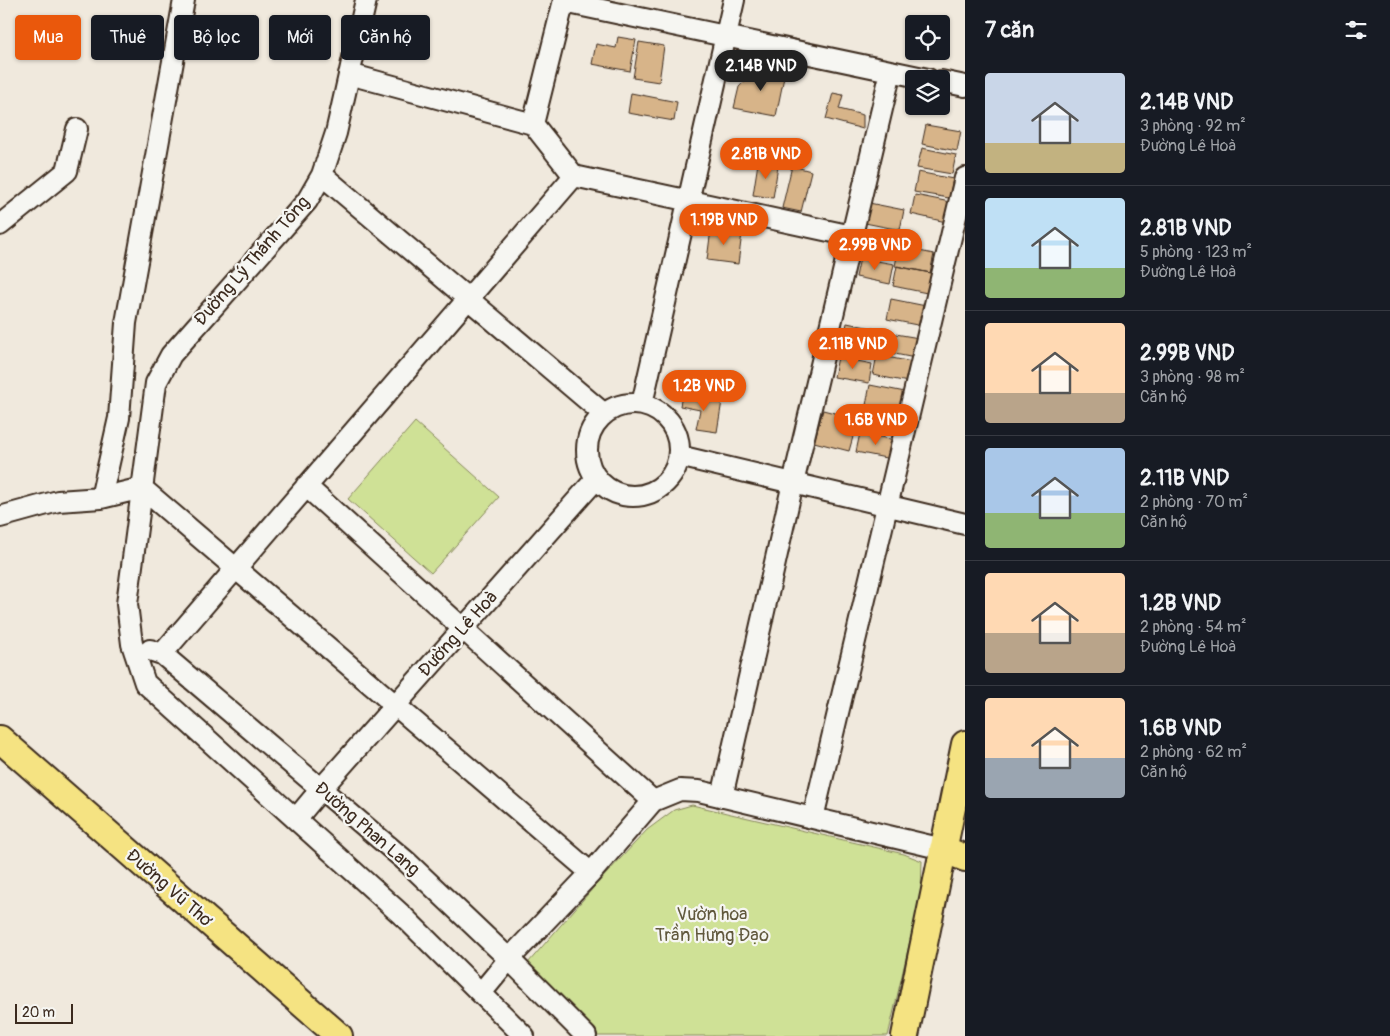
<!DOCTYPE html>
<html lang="vi">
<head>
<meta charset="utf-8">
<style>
	:root { --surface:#171b24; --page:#20242c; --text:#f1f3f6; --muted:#9ea1a6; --line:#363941; --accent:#ea580c }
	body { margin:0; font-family:Pangolin,sans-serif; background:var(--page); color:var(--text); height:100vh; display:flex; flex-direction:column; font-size:19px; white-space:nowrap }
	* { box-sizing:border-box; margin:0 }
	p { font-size:16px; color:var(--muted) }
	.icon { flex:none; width:28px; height:28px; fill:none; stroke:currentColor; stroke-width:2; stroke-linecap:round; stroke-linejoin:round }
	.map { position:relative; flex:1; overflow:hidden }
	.details { display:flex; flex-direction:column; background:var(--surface); width:425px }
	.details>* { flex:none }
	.banner { position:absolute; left:15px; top:15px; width:475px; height:45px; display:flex; gap:10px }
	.controls { position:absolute; left:905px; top:15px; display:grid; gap:10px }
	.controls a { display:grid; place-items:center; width:45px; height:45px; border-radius:5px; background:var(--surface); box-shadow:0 1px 4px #0004; font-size:25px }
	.scale { position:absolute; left:15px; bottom:12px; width:58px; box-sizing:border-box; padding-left:5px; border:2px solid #3b2a1e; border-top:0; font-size:14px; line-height:18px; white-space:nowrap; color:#3b2a1e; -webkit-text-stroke:4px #f6f6f2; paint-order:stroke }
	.price { position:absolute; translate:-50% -42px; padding:0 11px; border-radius:18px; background:var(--accent); color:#fff; font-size:16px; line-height:32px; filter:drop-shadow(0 1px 2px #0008) }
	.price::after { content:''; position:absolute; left:50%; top:30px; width:15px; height:11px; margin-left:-8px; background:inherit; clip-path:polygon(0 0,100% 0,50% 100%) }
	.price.on { background:#222; color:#fff }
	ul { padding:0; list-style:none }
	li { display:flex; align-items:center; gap:15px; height:125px; padding:0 20px }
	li+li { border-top:1px solid var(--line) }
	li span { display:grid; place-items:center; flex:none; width:140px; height:100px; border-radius:5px; color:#555 }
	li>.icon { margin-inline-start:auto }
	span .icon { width:60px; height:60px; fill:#fffc; stroke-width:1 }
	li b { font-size:21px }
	h2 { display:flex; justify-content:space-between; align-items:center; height:60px; padding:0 20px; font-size:21px }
	.pill { padding:0 18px; border-radius:5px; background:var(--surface); box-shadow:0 1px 4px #0004; font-size:18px; line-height:45px }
	.pill.on { background:var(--accent); color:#fff }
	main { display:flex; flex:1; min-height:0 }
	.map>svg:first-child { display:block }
	.green { fill:#cfe196; stroke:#85865a }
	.building { fill:#d7b489; stroke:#3b2a1e }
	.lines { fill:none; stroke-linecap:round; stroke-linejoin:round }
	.minor-casing { stroke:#3b2a1e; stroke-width:24 }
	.major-casing { stroke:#3b2a1e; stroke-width:30 }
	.minor { stroke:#f6f6f2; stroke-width:20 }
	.major { stroke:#f5e382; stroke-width:26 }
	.labels { text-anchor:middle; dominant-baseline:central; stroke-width:4.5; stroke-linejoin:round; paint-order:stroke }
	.street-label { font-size:18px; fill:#3b2a1e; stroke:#f6f6f2 }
	.park-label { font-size:18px; fill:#60583c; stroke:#f6f6f2 }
</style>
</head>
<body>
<main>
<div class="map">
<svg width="965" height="1036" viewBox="0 0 965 1036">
	<rect width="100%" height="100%" fill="#f0e9dd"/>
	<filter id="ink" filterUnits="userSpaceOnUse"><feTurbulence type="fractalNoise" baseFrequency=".02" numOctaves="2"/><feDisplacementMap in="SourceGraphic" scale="10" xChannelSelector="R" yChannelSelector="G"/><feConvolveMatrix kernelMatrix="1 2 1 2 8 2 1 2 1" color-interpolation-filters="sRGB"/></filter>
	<g filter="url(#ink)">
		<path class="green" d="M 415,422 L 499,497 L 431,573 L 348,499 Z
			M 692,805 L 904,854 L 922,861 L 921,893 L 888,1036 L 594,1036 L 528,963 L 594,887 L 647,830 L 674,810 Z"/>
		<path class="building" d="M 618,37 L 636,40 L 630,71 L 592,64 L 596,44 L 616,48 Z
			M 639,42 L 664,46 L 659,82 L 633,78 Z
			M 759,66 L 785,72 L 776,116 L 734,108 L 739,87 Z
			M 631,93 L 677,102 L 674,121 L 628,113 Z
			M 833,93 L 843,95 L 839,109 L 863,115 L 863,129 L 826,119 Z
			M 926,125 L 961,131 L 957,151 L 922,144 Z
			M 922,148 L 956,155 L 952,174 L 917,168 Z
			M 758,163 L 778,166 L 773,198 L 753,195 Z
			M 792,166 L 811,171 L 801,212 L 782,208 Z
			M 918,172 L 953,179 L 949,198 L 914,192 Z
			M 915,195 L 950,202 L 946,222 L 911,214 Z
			M 869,203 L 904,210 L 900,230 L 865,223 Z
			M 711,229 L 742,233 L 738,264 L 707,260 Z
			M 899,247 L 934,254 L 930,273 L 895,266 Z
			M 860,258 L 894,264 L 890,284 L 856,277 Z
			M 897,266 L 931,273 L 927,293 L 893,286 Z
			M 891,299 L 926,306 L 922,326 L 887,319 Z
			M 847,323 L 881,330 L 877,350 L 843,343 Z
			M 884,332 L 919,338 L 915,358 L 880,351 Z
			M 877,355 L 912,362 L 908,382 L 873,375 Z
			M 838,357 L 872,364 L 869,383 L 834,377 Z
			M 870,385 L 905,392 L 901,412 L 866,405 Z
			M 682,395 L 722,401 L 717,432 L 696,429 L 700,410 L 680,406 Z
			M 865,408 L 900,414 L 896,434 L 861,427 Z
			M 823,410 L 858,419 L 849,451 L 814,442 Z
			M 860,433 L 895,440 L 891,459 L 856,452 Z"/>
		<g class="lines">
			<defs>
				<path id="minor" d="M 366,0 L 336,133 L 322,175 L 307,201 L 171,355 L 156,383 L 127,604 L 132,644 L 145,683 L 404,917 L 524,1036
					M 564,2 L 928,79
					M 349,74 L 533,124 L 574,176
					M 941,81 L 965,86
					M 533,124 L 564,0
					M 322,175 L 604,414
					M 0,225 L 67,171 L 77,129
					M587 450a46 46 0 1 1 92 0a46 46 0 1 1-92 0Z
					M 642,404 L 734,0
					M 679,456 L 965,524
					M 306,486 L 653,801
					M 142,488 L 591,873
					M 101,498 L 142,488
					M 0,517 L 58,501 L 101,498 L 119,418 L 126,323 L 184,0
					M 150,650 L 162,654 L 407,862 L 509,959 L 586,1036
					M 162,654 L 574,176 L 852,236
					M 722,797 L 793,483 L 891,71
					M 813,818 L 965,178
					M 296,819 L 321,789 L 596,479
					M 481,993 L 509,959 L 591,873 L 653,801 L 680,790 L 699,791 L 943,849"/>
				<path id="major" d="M 0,739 L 339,1036
					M 943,849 L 965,858
					M 905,1036 L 965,744"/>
			</defs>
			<use href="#minor" class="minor-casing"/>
			<use href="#major" class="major-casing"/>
			<use href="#minor" class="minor"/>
			<use href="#major" class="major"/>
		</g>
	</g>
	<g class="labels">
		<g class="street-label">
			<text transform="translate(252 261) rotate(-49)">Đường Lý Thánh Tông</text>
			<text transform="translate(458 634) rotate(-48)">Đường Lê Hoà</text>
			<text transform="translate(367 829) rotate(41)">Đường Phan Lang</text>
			<text transform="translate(169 888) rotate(41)">Đường Vũ Thơ</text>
		</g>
		<g class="park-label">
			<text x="712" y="914">Vườn hoa<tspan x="712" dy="21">Trần Hưng Đạo</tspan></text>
		</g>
	</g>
</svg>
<div class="controls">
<a><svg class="icon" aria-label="locate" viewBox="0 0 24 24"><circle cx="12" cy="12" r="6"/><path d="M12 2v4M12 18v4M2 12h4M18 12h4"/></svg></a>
<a><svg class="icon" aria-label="layers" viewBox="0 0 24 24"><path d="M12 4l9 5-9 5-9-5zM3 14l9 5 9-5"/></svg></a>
</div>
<div class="scale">20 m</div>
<b class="price on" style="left:761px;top:92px">2.14B VND</b>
<b class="price" style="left:766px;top:180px">2.81B VND</b>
<b class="price" style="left:724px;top:246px">1.19B VND</b>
<b class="price" style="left:875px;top:271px">2.99B VND</b>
<b class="price" style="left:853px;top:370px">2.11B VND</b>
<b class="price" style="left:704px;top:412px">1.2B VND</b>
<b class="price" style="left:876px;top:446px">1.6B VND</b>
<div class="banner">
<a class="pill on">Mua</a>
<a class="pill">Thuê</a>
<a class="pill">Bộ lọc</a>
<a class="pill">Mới</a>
<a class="pill">Căn hộ</a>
</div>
</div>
<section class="details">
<h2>7 căn<svg class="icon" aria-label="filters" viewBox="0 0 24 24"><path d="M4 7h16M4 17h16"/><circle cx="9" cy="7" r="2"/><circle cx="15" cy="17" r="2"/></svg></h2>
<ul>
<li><span style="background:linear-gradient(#c9d6e8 70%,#c2b280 0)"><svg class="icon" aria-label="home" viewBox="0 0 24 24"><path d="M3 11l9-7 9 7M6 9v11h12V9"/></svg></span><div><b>2.14B VND</b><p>3 phòng · 92 m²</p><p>Đường Lê Hoà</p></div></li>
<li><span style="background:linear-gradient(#bfe0f5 70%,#8fb573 0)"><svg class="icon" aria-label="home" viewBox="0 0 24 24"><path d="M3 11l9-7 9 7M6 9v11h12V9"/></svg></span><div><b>2.81B VND</b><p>5 phòng · 123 m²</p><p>Đường Lê Hoà</p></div></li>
<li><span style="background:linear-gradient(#ffd9b3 70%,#b9a48a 0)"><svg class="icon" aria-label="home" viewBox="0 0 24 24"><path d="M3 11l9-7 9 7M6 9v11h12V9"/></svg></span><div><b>2.99B VND</b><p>3 phòng · 98 m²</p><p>Căn hộ</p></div></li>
<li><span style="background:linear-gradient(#a9c7e8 65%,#8fb573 0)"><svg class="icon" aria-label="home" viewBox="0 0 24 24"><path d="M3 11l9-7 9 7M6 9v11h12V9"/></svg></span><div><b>2.11B VND</b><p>2 phòng · 70 m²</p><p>Căn hộ</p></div></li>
<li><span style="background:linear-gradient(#ffd9b3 60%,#b9a48a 0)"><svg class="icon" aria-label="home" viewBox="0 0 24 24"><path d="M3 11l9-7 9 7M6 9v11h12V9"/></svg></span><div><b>1.2B VND</b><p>2 phòng · 54 m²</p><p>Đường Lê Hoà</p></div></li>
<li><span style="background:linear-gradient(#ffd9b3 60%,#9aa5b1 0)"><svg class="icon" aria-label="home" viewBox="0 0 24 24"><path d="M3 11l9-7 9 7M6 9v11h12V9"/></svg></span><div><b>1.6B VND</b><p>2 phòng · 62 m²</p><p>Căn hộ</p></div></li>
</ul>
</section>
</main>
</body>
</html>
